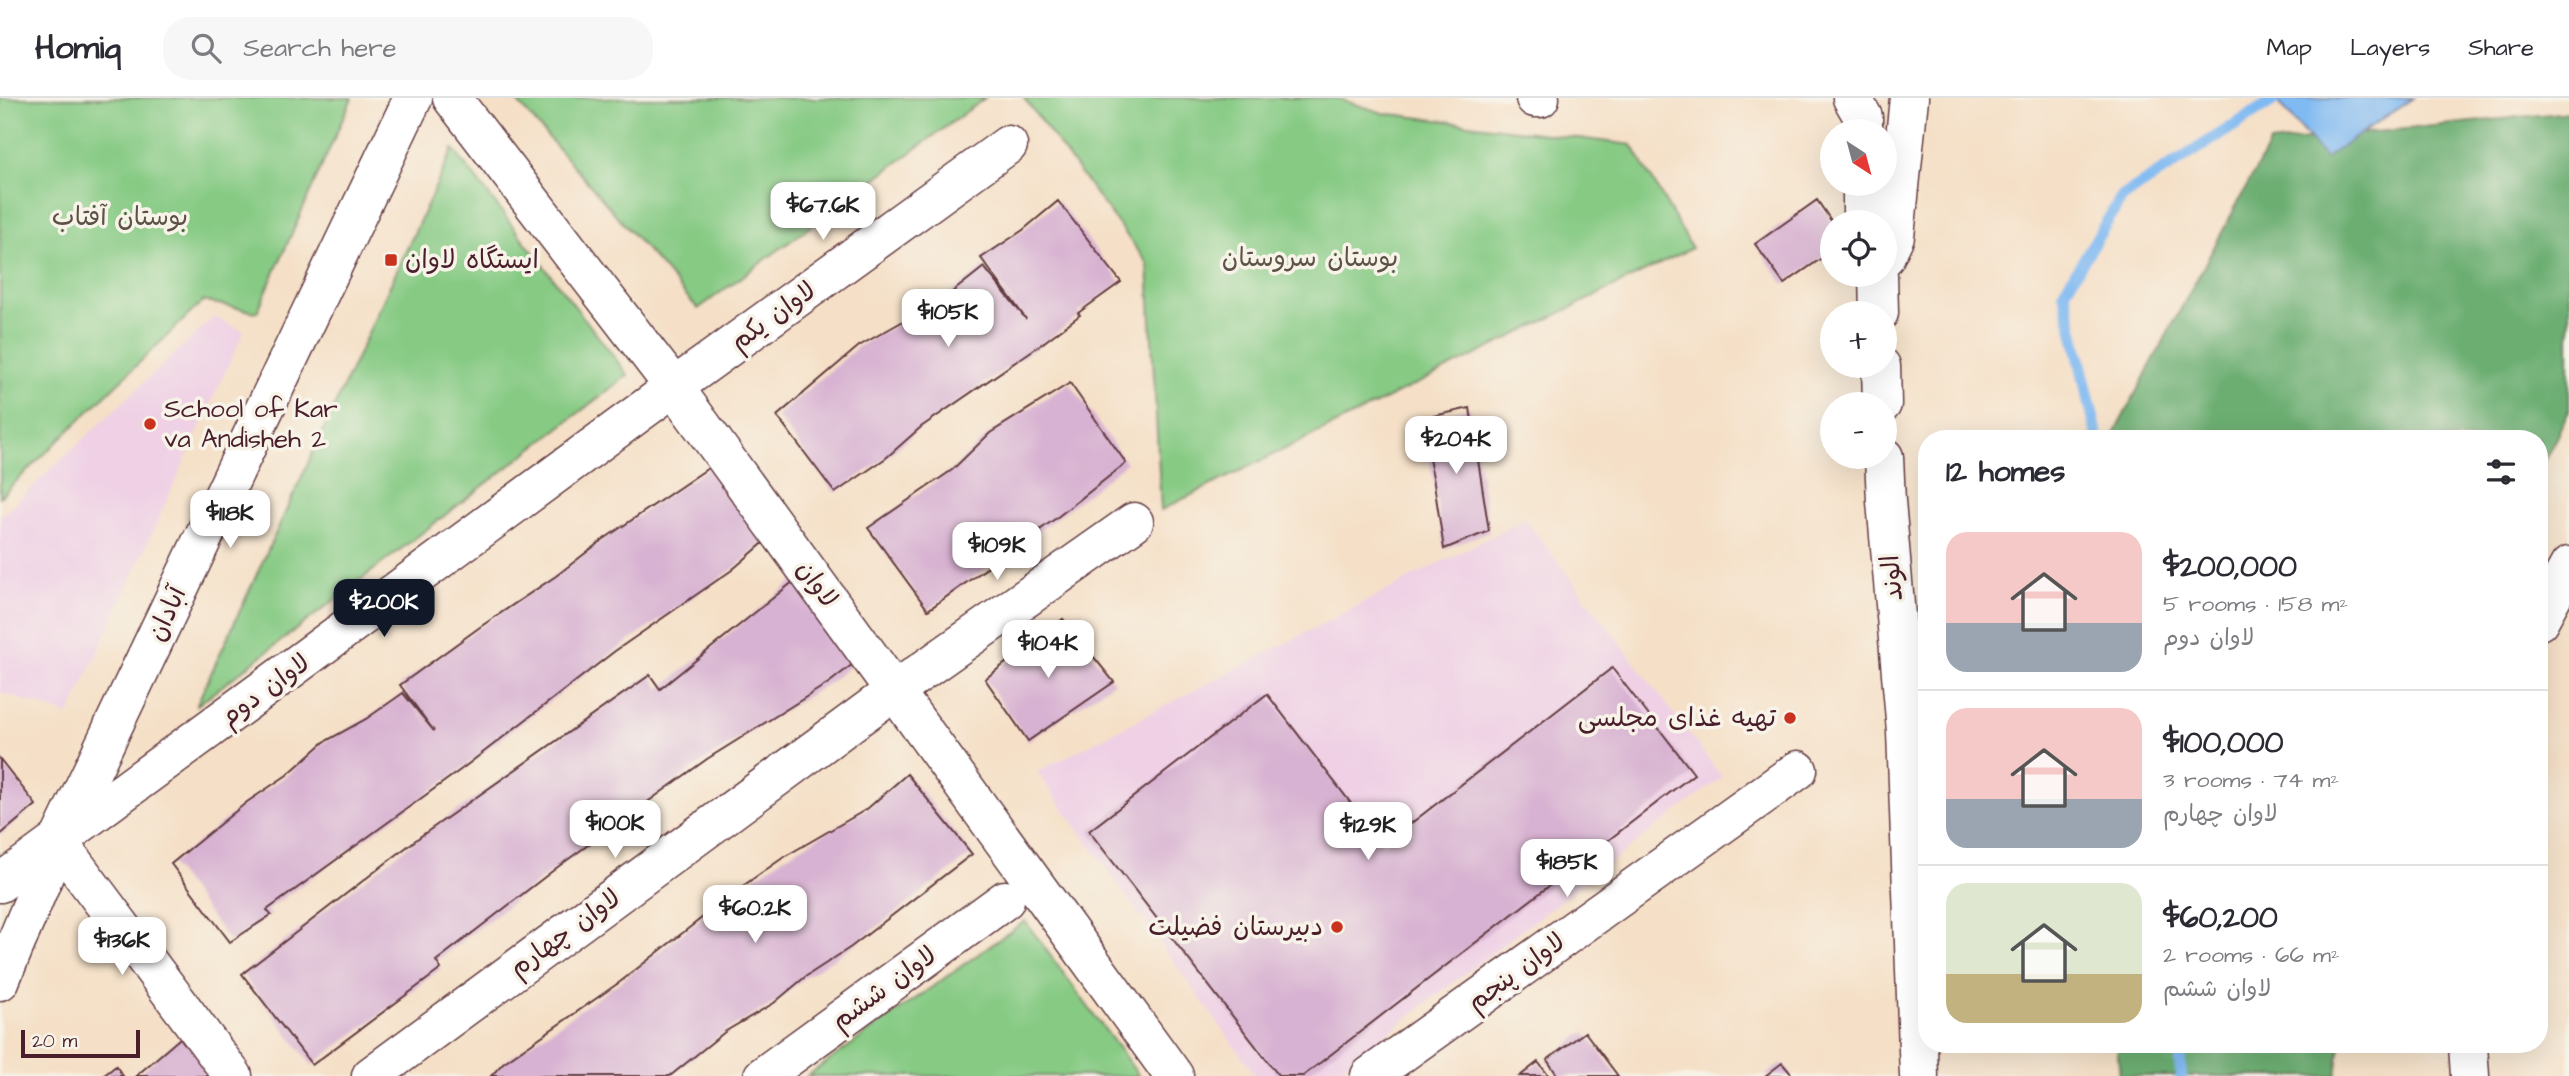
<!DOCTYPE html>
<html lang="en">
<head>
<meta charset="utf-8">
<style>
	:root { --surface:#fff; --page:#f7f7f7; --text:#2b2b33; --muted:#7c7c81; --line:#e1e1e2; --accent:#111827 }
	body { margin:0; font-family:"Architects Daughter","Playpen Sans Arabic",sans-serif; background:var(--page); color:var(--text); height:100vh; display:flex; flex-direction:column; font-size:26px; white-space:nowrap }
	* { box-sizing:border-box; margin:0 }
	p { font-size:23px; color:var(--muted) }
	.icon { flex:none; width:38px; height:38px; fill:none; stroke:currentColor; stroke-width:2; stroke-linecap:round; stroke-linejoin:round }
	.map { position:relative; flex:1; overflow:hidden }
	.details { position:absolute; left:1918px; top:332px; width:630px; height:623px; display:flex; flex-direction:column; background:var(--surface); border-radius:28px; box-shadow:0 7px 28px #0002 }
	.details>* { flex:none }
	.needle { width:46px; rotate:144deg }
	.fabs { position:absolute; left:1820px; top:21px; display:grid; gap:14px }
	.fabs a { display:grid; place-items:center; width:77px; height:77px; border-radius:50%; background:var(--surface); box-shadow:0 7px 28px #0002; font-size:35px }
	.scale { position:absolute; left:21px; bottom:18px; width:119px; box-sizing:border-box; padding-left:7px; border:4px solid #4a1f2b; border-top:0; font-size:19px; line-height:24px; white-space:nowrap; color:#4a1f2b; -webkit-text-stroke:5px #f7f3e8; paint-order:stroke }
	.price { position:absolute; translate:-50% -60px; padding:0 16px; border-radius:14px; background:#fff; color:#222; font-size:23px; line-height:46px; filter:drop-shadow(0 2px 4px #0008) }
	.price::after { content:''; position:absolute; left:50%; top:42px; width:21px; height:16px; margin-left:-10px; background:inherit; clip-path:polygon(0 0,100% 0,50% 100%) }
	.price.current { background:var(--accent); color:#fff }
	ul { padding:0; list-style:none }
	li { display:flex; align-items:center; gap:21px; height:175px; padding:0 28px }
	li+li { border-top:2px solid var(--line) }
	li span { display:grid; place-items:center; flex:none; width:196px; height:140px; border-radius:21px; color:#555 }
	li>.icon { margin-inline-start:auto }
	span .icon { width:84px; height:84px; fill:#fffc; stroke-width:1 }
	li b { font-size:30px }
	h2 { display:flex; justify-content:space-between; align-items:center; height:84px; padding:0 28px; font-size:30px }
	header { display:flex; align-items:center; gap:42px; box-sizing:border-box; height:98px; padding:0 35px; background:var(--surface); border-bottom:2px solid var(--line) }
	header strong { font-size:33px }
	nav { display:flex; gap:38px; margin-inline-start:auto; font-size:24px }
	.search { width:490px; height:63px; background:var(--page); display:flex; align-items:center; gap:18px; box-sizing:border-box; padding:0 24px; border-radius:28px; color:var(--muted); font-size:26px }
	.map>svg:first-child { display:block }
	.built { fill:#efd0e5 }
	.green { fill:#86ca84; stroke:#687458; stroke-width:2 }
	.forest { fill:#6cae72; stroke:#5b664e; stroke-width:2 }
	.water { fill:#80baf2; stroke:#656c8e; stroke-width:2 }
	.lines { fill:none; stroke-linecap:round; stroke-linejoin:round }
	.stream { stroke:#80baf2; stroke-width:12 }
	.building { fill:#d8b2d2 }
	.minor-casing { stroke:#643c42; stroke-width:41 }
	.secondary-casing { stroke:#643c42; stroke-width:41 }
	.minor { stroke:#fff; stroke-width:38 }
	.secondary { stroke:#fff; stroke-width:38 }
	.poi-dot { fill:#c8321e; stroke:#f7f3e8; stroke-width:2.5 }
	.labels { text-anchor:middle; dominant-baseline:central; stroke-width:7; stroke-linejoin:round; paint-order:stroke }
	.park-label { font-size:26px; fill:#5c5246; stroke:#f7f3e8 }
	.poi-label { font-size:26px; fill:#4a1f2b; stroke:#f7f3e8; text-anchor:start }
	.street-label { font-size:26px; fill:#4a1f2b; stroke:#f7f3e8 }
</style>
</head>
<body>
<header>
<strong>Homiq</strong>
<div class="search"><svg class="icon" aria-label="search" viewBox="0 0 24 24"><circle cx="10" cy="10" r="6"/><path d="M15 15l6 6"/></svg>Search here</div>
<nav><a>Map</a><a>Layers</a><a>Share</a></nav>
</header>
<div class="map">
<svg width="2569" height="978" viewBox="0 0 2569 978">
	<rect width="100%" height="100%" fill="#f7f3e8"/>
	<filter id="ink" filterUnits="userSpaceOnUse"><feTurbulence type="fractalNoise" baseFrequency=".0143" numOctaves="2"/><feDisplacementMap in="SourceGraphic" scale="14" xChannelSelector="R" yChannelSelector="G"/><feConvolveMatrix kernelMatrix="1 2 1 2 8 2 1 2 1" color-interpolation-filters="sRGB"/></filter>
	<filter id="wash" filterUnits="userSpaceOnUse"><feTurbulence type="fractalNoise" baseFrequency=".00686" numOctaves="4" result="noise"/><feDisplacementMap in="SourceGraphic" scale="28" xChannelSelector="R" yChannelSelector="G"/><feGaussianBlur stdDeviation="1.57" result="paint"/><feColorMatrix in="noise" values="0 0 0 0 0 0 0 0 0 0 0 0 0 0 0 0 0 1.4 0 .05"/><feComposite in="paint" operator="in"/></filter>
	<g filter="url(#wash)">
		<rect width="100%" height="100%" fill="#f5e0c7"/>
		<path class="built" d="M 214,219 L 244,233 L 69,617 L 0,594 L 0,419 Z
			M 1525,421 L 1722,679 L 1331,978 L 1256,978 L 1037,674 Z"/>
		<path class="green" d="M 0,0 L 352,0 L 257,214 L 203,203 L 0,399 Z
			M 514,0 L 985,0 L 698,211 Z
			M 1024,0 L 1336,0 L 1383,15 L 1632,47 L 1692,150 L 1161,412 L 1148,166 Z
			M 453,51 L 628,277 L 196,608 Z
			M 1025,823 L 1139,978 L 807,978 Z"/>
		<path class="forest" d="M 2569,14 L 2569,312 L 2539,374 L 2539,341 L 2111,341 L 2270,45 Z
			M 2117,947 L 2340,947 L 2336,978 L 2120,978 Z"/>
		<path class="water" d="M 2275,0 L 2413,0 L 2325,60 Z"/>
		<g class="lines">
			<path class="stream" d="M 2098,341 L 2064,194 L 2122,99 L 2277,0
				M 2179,947 L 2181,978"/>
		</g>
		<g id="blocks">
			<path class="building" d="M 1817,102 L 1832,124 L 1832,153 L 1784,186 L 1755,146 Z
				M 1058,103 L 1121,184 L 1078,215 L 1080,217 L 1043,245 L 921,329 L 886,360 L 835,395 L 777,318 L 859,248 L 946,199 L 984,169 L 1026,221 L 981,160 L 1023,132 Z
				M 1070,285 L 1126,365 L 1055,421 L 928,512 L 868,430 L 952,372 L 990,335 Z
				M 1470,310 L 1489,433 L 1444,451 L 1433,379 L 1420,321 Z
				M 714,366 L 769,440 L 732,472 L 615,553 L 463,670 L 267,812 L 271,817 L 230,844 L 171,766 L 247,704 L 287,677 L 324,644 L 366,621 L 403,595 L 434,633 L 400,587 L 480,529 L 556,478 L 601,443 Z
				M 799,479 L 858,562 L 830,584 L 707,661 L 559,768 L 436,863 L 441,871 L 312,967 L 242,876 L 421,738 L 650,577 L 660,591 Z
				M 1063,521 L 1114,584 L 1028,643 L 985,581 Z
				M 1612,570 L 1694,676 L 1303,978 L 1279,978 L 1089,733 L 1267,596 L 1383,747 Z
				M 0,661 L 36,707 L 0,737 Z
				M 907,676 L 972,756 L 851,849 L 805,879 L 774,905 L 726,933 L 670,978 L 491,978 L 503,965 L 620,884 L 740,790 L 784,759 L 867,711 Z
				M 1585,934 L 1618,978 L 1558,978 L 1547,962 Z
				M 186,935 L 216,978 L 136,978 Z
				M 1538,964 L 1549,978 L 1520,978 Z
				M 1782,965 L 1793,978 L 1765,978 Z
				M 116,968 L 123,978 L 103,978 Z"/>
		</g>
	</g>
	<g filter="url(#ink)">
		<use href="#blocks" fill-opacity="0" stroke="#643c42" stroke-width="2"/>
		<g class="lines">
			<defs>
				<path id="minor" d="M 452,0 L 674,289 L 1174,978
					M 1852,0 L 1863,19 L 1863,33
					M 1862,124 L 1862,86
					M 1885,159 L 1895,138 L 1909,0
					M 1878,177 L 1879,215
					M 1881,268 L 1882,306
					M 1884,359 L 1886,403 L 1906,633 L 1919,978
					M 2539,523 L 2569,468
					M 58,744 L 233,978
					M 0,785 L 674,289 L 1008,47
					M 2468,947 L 2470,978
					M 371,978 L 894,593 L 1134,424
					M 763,978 L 1005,802
					M 1370,978 L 1798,672"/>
				<path id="secondary" d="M 1535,0 L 1540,0
					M 0,883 L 58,744 L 413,0"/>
			</defs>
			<use href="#minor" class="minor-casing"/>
			<use href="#secondary" class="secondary-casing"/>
			<use href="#minor" class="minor"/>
			<use href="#secondary" class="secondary"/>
		</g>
	</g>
	<g class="poi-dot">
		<rect x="384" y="155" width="14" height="14" rx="3.5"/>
		<circle cx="150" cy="326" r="7"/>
		<circle cx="1790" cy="620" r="7"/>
		<circle cx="1337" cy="829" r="7"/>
	</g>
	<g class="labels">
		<g class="park-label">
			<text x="120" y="119">بوستان آفتاب</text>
			<text x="1310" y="160">بوستان سروستان</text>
		</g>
		<g class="poi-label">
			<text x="405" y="162">ایستگاه لاوان</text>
			<text x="164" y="311">School of Kar<tspan x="164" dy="30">va Andisheh 2</tspan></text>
			<text x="1776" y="620" text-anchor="end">تهیه غذای مجلسی</text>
			<text x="1323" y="829" text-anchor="end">دبیرستان فضیلت</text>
		</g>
		<g class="street-label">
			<text transform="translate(773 218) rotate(-36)">لاوان یکم</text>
			<text transform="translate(1892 480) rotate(-95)">الوند</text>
			<text transform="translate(817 486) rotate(54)">لاوان</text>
			<text transform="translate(167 516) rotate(-65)">آبادان</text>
			<text transform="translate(265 592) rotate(-36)">لاوان دوم</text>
			<text transform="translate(565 835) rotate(-36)">لاوان چهارم</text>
			<text transform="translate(1516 874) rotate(-36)">لاوان پنجم</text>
			<text transform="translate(884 890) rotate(-36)">لاوان ششم</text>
		</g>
	</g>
</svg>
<div class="fabs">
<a><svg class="needle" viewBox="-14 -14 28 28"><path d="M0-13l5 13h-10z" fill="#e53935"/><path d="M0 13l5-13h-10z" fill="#7c7c81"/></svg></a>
<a><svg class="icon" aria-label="locate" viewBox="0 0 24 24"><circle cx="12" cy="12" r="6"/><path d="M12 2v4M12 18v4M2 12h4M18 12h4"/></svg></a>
<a>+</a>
<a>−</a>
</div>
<div class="scale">20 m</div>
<b class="price" style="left:823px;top:144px">$67.6K</b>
<b class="price" style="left:948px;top:251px">$105K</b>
<b class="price" style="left:1456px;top:378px">$204K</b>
<b class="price" style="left:230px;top:452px">$118K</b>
<b class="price" style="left:997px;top:484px">$109K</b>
<b class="price current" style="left:384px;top:541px">$200K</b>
<b class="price" style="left:1048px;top:582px">$104K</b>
<b class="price" style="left:615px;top:762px">$100K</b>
<b class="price" style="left:1368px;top:764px">$129K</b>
<b class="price" style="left:1567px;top:801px">$185K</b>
<b class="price" style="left:755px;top:847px">$60.2K</b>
<b class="price" style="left:122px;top:879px">$136K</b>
<section class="details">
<h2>12 homes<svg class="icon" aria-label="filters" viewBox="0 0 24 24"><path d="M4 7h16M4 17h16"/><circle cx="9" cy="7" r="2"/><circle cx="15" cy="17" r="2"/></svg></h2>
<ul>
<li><span style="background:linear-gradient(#f6c9c9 65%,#9aa5b1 0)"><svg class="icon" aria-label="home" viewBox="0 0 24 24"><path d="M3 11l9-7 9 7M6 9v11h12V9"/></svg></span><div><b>$200,000</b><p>5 rooms · 158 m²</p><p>لاوان دوم</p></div></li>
<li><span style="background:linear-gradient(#f6c9c9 65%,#9aa5b1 0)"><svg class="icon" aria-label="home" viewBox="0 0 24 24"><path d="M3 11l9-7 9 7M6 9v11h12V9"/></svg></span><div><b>$100,000</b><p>3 rooms · 74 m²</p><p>لاوان چهارم</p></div></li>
<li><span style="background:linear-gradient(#dfe7d0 65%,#c2b280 0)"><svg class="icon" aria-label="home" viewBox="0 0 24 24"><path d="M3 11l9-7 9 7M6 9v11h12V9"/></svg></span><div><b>$60,200</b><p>2 rooms · 66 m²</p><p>لاوان ششم</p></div></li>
</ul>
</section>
</div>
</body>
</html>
